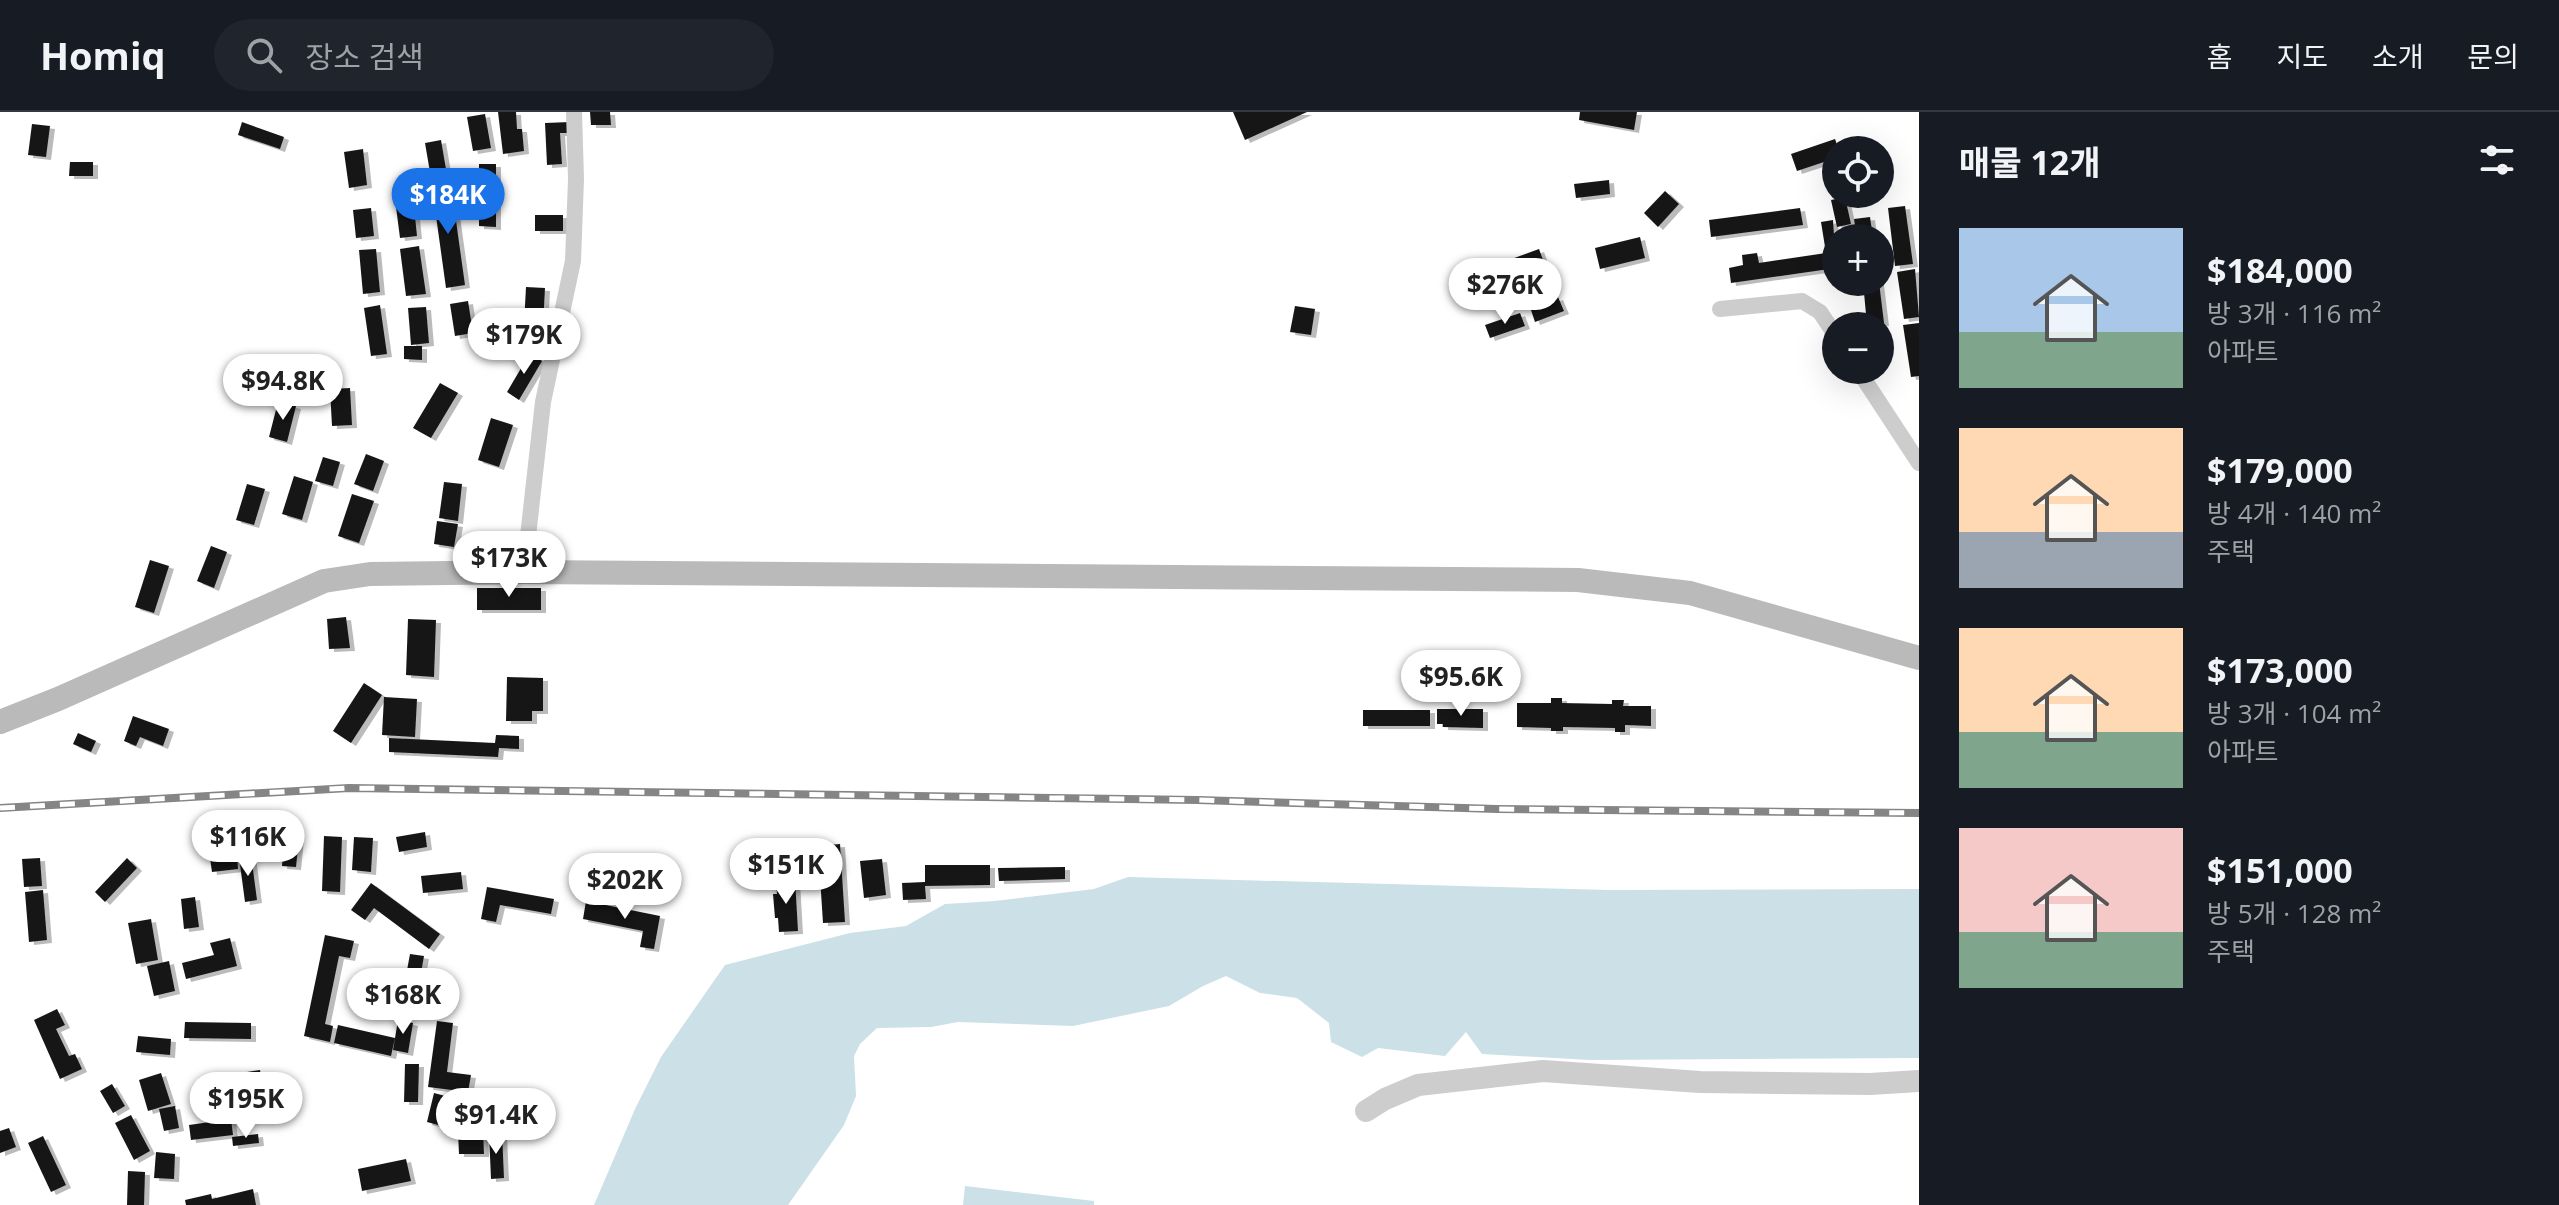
<!DOCTYPE html>
<html lang="ko">
<head>
<meta charset="utf-8">
<style>
	:root { --surface:#171b24; --page:#20242c; --text:#f1f3f6; --muted:#9ea1a6; --line:#363941; --accent:#1a73e8 }
	body { margin:0; font-family:"Open Sans","Noto Sans KR",sans-serif; background:var(--page); color:var(--text); height:100vh; display:flex; flex-direction:column; font-size:30px; white-space:nowrap }
	* { box-sizing:border-box; margin:0 }
	p { font-size:26px; color:var(--muted) }
	.icon { flex:none; width:44px; height:44px; fill:none; stroke:currentColor; stroke-width:2; stroke-linecap:round; stroke-linejoin:round }
	.map { position:relative; flex:1; overflow:hidden }
	.side { display:flex; flex-direction:column; background:var(--surface); width:640px }
	.side>* { flex:none }
	.tools { position:absolute; left:1822px; top:24px; display:grid; gap:16px }
	.tools a { display:grid; place-items:center; width:72px; height:72px; border-radius:50%; background:var(--surface); box-shadow:0 8px 32px #0002; font-size:40px }
	.price { position:absolute; translate:-50% -68px; padding:0 18px; border-radius:28px; background:#fff; color:#222; font-size:26px; line-height:52px; filter:drop-shadow(0 2px 4px #0008) }
	.price::after { content:''; position:absolute; left:50%; top:48px; width:24px; height:18px; margin-left:-12px; background:inherit; clip-path:polygon(0 0,100% 0,50% 100%) }
	.price.selected { background:var(--accent); color:#fff }
	ul { padding:0; list-style:none }
	li { display:flex; align-items:center; gap:24px; height:200px; padding:0 40px }
	li span { display:grid; place-items:center; flex:none; width:224px; height:160px; border-radius:0px; color:#555 }
	li>.icon { margin-inline-start:auto }
	span .icon { width:96px; height:96px; fill:#fffc; stroke-width:1 }
	li b { font-size:34px }
	h2 { display:flex; justify-content:space-between; align-items:center; height:96px; padding:0 40px; font-size:34px }
	header { display:flex; align-items:center; gap:48px; box-sizing:border-box; height:112px; padding:0 40px; background:var(--surface); border-bottom:2px solid var(--line) }
	header strong { font-size:38px }
	nav { display:flex; gap:44px; margin-inline-start:auto; font-size:28px }
	.search { width:560px; height:72px; background:var(--page); display:flex; align-items:center; gap:20px; box-sizing:border-box; padding:0 28px; border-radius:44px; color:var(--muted); font-size:30px }
	main { display:flex; flex:1; min-height:0 }
	.map>svg:first-child { display:block }
	.water { fill:#cbe0e7 }
	.building { fill:#171717; filter:url(#shadow) }
	.lines { fill:none; stroke-linecap:round; stroke-linejoin:round }
	.minor { stroke:#cdcdcd; stroke-width:16 }
	.tertiary { stroke:#cdcdcd; stroke-width:22 }
	.secondary { stroke:#bababa; stroke-width:24 }
	.rail-casing { stroke:#858585; stroke-width:8 }
	.rail { stroke:#fff; stroke-width:5; stroke-dasharray:15; stroke-linecap:butt }
</style>
</head>
<body>
<header>
<strong>Homiq</strong>
<div class="search"><svg class="icon" aria-label="search" viewBox="0 0 24 24"><circle cx="10" cy="10" r="6"/><path d="M15 15l6 6"/></svg>장소 검색</div>
<nav><a>홈</a><a>지도</a><a>소개</a><a>문의</a></nav>
</header>
<main>
<div class="map">
<svg width="1919" height="1093" viewBox="0 0 1919 1093">
	<defs>
		<filter id="shadow"><feDropShadow dx="5" dy="3" stdDeviation="0" flood-color="#0004"/></filter>
	</defs>
	<rect width="100%" height="100%" fill="#fff"/>
	<path class="water" d="M 1128,765 L 1609,778 L 1919,777 L 1919,946 L 1590,948 L 1482,942 L 1466,920 L 1445,944 L 1378,936 L 1362,945 L 1331,930 L 1329,911 L 1297,886 L 1260,881 L 1226,864 L 1203,874 L 1169,894 L 1073,914 L 958,910 L 931,915 L 877,916 L 860,932 L 854,944 L 856,984 L 844,1013 L 788,1093 L 594,1093 L 635,997 L 661,945 L 725,853 L 850,821 L 906,814 L 945,792 L 995,789 L 1094,777 Z
		M 965,1074 L 1094,1089 L 1094,1093 L 963,1093 Z"/>
	<path class="building" d="M 498,0 L 516,0 L 517,17 L 522,17 L 524,39 L 503,42 Z
		M 590,0 L 610,0 L 611,13 L 591,13 Z
		M 1233,0 L 1307,0 L 1245,28 Z
		M 1580,0 L 1637,0 L 1634,18 L 1579,8 Z
		M 485,2 L 491,36 L 473,39 L 467,5 Z
		M 242,10 L 284,25 L 280,37 L 238,23 Z
		M 570,10 L 571,21 L 560,21 L 562,52 L 547,53 L 545,11 Z
		M 32,12 L 50,14 L 46,45 L 28,43 Z
		M 1835,27 L 1839,38 L 1836,38 L 1836,46 L 1797,59 L 1791,42 Z
		M 441,28 L 448,69 L 432,72 L 425,31 Z
		M 363,37 L 367,73 L 349,76 L 344,40 Z
		M 70,50 L 93,50 L 93,64 L 69,64 Z
		M 479,52 L 496,52 L 496,115 L 479,114 Z
		M 1609,68 L 1610,82 L 1576,86 L 1574,72 Z
		M 451,73 L 465,173 L 446,176 L 432,75 Z
		M 1665,79 L 1679,92 L 1658,115 L 1644,101 Z
		M 413,85 L 417,124 L 400,126 L 395,87 Z
		M 1845,85 L 1851,112 L 1837,115 L 1831,88 Z
		M 1905,94 L 1913,152 L 1895,154 L 1888,96 Z
		M 371,96 L 374,124 L 356,126 L 353,98 Z
		M 1800,96 L 1803,113 L 1711,125 L 1709,108 Z
		M 535,103 L 563,103 L 563,119 L 535,119 Z
		M 1870,105 L 1873,126 L 1857,126 L 1854,107 Z
		M 1833,108 L 1836,156 L 1731,171 L 1729,156 L 1743,153 L 1742,143 L 1757,141 L 1759,151 L 1826,141 L 1821,110 Z
		M 1640,125 L 1645,146 L 1600,157 L 1595,136 Z
		M 419,134 L 426,182 L 406,184 L 400,137 Z
		M 376,137 L 380,180 L 363,182 L 359,138 Z
		M 1539,137 L 1546,156 L 1483,179 L 1476,160 Z
		M 1915,157 L 1919,205 L 1904,207 L 1897,160 Z
		M 1863,170 L 1879,170 L 1884,211 L 1867,213 Z
		M 526,175 L 545,176 L 543,213 L 524,212 Z
		M 1558,185 L 1564,199 L 1535,210 L 1530,195 Z
		M 468,189 L 473,221 L 455,224 L 450,192 Z
		M 380,193 L 387,242 L 371,244 L 364,196 Z
		M 1295,194 L 1315,197 L 1311,223 L 1290,220 Z
		M 426,195 L 429,231 L 411,233 L 408,196 Z
		M 1520,201 L 1525,214 L 1490,226 L 1485,213 Z
		M 1919,211 L 1919,264 L 1911,265 L 1903,213 Z
		M 404,234 L 422,234 L 422,248 L 404,247 Z
		M 530,241 L 542,249 L 519,288 L 507,280 Z
		M 440,271 L 458,281 L 431,326 L 413,316 Z
		M 350,276 L 352,313 L 332,314 L 330,277 Z
		M 278,290 L 296,294 L 287,330 L 269,325 Z
		M 491,306 L 513,313 L 499,355 L 478,348 Z
		M 366,342 L 384,349 L 373,379 L 354,372 Z
		M 323,345 L 340,350 L 333,374 L 315,369 Z
		M 294,364 L 313,370 L 302,408 L 282,402 Z
		M 444,370 L 462,372 L 458,409 L 439,406 Z
		M 247,372 L 265,377 L 254,413 L 236,408 Z
		M 352,382 L 374,389 L 359,431 L 338,424 Z
		M 437,409 L 458,412 L 454,435 L 434,432 Z
		M 211,434 L 227,440 L 214,476 L 197,469 Z
		M 150,448 L 169,454 L 154,501 L 135,495 Z
		M 477,476 L 541,476 L 541,498 L 477,498 Z
		M 346,505 L 350,536 L 329,537 L 327,507 Z
		M 408,507 L 436,508 L 434,565 L 406,563 Z
		M 507,565 L 543,566 L 543,599 L 532,599 L 532,609 L 506,609 Z
		M 364,571 L 382,583 L 351,631 L 333,619 Z
		M 384,585 L 417,587 L 415,625 L 382,623 Z
		M 1551,586 L 1562,586 L 1562,591 L 1612,592 L 1612,588 L 1624,588 L 1623,594 L 1651,594 L 1651,614 L 1625,613 L 1625,620 L 1615,620 L 1615,616 L 1563,615 L 1563,619 L 1551,619 L 1551,616 L 1517,615 L 1517,591 L 1551,591 Z
		M 1437,597 L 1483,597 L 1483,616 L 1443,615 L 1443,612 L 1437,612 Z
		M 1363,598 L 1430,598 L 1430,614 L 1363,614 Z
		M 133,604 L 169,617 L 163,634 L 140,625 L 136,634 L 124,629 Z
		M 78,621 L 96,629 L 91,640 L 73,632 Z
		M 496,623 L 519,624 L 519,637 L 499,636 L 498,645 L 389,640 L 389,626 L 495,631 Z
		M 425,720 L 427,735 L 399,740 L 396,725 Z
		M 284,724 L 299,725 L 296,755 L 282,754 Z
		M 324,724 L 342,725 L 340,780 L 322,779 Z
		M 354,725 L 373,726 L 371,760 L 352,758 Z
		M 798,730 L 799,757 L 779,758 L 778,731 Z
		M 840,732 L 845,810 L 823,811 L 818,734 Z
		M 237,743 L 238,757 L 212,760 L 210,746 Z
		M 251,743 L 257,788 L 245,790 L 239,745 Z
		M 40,746 L 42,774 L 24,775 L 22,747 Z
		M 127,746 L 137,756 L 105,790 L 95,780 Z
		M 882,747 L 886,783 L 864,786 L 860,749 Z
		M 925,753 L 990,753 L 990,773 L 925,774 L 926,787 L 903,788 L 902,771 L 925,770 Z
		M 1065,755 L 1065,767 L 999,769 L 998,756 Z
		M 461,760 L 463,777 L 423,781 L 421,764 Z
		M 795,767 L 798,819 L 779,820 L 778,806 L 775,806 L 773,782 L 777,782 L 776,768 Z
		M 371,771 L 440,822 L 429,837 L 374,796 L 365,808 L 351,798 Z
		M 487,775 L 554,787 L 551,802 L 500,793 L 496,810 L 481,807 Z
		M 43,778 L 47,828 L 29,830 L 25,780 Z
		M 195,785 L 199,815 L 184,817 L 181,787 Z
		M 586,789 L 660,804 L 654,837 L 640,835 L 643,819 L 583,807 Z
		M 151,807 L 158,848 L 136,852 L 128,811 Z
		M 325,823 L 354,829 L 350,846 L 339,844 L 325,912 L 333,914 L 330,930 L 304,924 Z
		M 230,826 L 237,854 L 186,867 L 182,851 L 214,843 L 210,831 Z
		M 410,842 L 424,844 L 417,883 L 403,880 Z
		M 169,849 L 175,879 L 154,884 L 147,854 Z
		M 57,897 L 65,913 L 56,917 L 69,944 L 75,942 L 82,957 L 60,967 L 34,908 Z
		M 398,908 L 413,911 L 408,941 L 393,938 Z
		M 437,909 L 453,911 L 447,960 L 471,963 L 468,980 L 428,975 Z
		M 185,910 L 251,911 L 251,927 L 184,926 Z
		M 338,913 L 395,926 L 391,944 L 334,931 Z
		M 138,924 L 171,927 L 170,943 L 136,940 Z
		M 405,952 L 419,952 L 418,990 L 404,990 Z
		M 260,958 L 266,995 L 253,997 L 247,960 Z
		M 161,961 L 171,992 L 148,999 L 139,968 Z
		M 221,968 L 223,990 L 209,992 L 206,969 Z
		M 112,972 L 125,994 L 113,1001 L 100,979 Z
		M 434,981 L 449,985 L 442,1014 L 427,1010 Z
		M 175,994 L 179,1016 L 164,1019 L 159,997 Z
		M 131,1003 L 150,1039 L 134,1048 L 115,1011 Z
		M 231,1007 L 233,1023 L 191,1028 L 189,1013 Z
		M 9,1016 L 16,1035 L 0,1041 L 0,1019 Z
		M 483,1019 L 484,1042 L 459,1042 L 458,1020 Z
		M 489,1021 L 502,1021 L 504,1066 L 491,1067 Z
		M 258,1022 L 259,1031 L 233,1034 L 232,1025 Z
		M 43,1024 L 66,1073 L 51,1080 L 28,1031 Z
		M 156,1040 L 175,1042 L 174,1067 L 154,1066 Z
		M 406,1047 L 411,1069 L 362,1079 L 358,1057 Z
		M 128,1059 L 145,1060 L 144,1093 L 127,1093 Z
		M 253,1077 L 256,1093 L 186,1093 L 185,1088 L 211,1082 L 212,1087 Z"/>
	<g class="lines">
		<path class="minor" d="M 1720,197 L 1802,189 L 1820,200 L 1836,224
			M 1858,258 L 1919,351
			M 524,460 L 543,290 L 573,149 L 576,67 L 574,0"/>
		<path class="tertiary" d="M 1366,999 L 1385,987 L 1418,973 L 1543,959 L 1700,970 L 1870,972 L 1919,969"/>
		<path class="secondary" d="M 0,610 L 58,587 L 324,469 L 370,462 L 524,460 L 1578,468 L 1690,481 L 1919,546"/>
		<defs>
			<path id="rail" d="M 0,696 L 349,676 L 1198,688 L 1497,697 L 1919,701"/>
		</defs>
		<use href="#rail" class="rail-casing"/>
		<use href="#rail" class="rail"/>
	</g>
</svg>
<div class="tools">
<a><svg class="icon" aria-label="locate" viewBox="0 0 24 24"><circle cx="12" cy="12" r="6"/><path d="M12 2v4M12 18v4M2 12h4M18 12h4"/></svg></a>
<a>+</a>
<a>−</a>
</div>
<b class="price selected" style="left:448px;top:124px">$184K</b>
<b class="price" style="left:1505px;top:214px">$276K</b>
<b class="price" style="left:524px;top:264px">$179K</b>
<b class="price" style="left:283px;top:310px">$94.8K</b>
<b class="price" style="left:509px;top:487px">$173K</b>
<b class="price" style="left:1461px;top:606px">$95.6K</b>
<b class="price" style="left:248px;top:766px">$116K</b>
<b class="price" style="left:786px;top:794px">$151K</b>
<b class="price" style="left:625px;top:809px">$202K</b>
<b class="price" style="left:403px;top:924px">$168K</b>
<b class="price" style="left:246px;top:1028px">$195K</b>
<b class="price" style="left:496px;top:1044px">$91.4K</b>
</div>
<section class="side">
<h2>매물 12개<svg class="icon" aria-label="filters" viewBox="0 0 24 24"><path d="M4 7h16M4 17h16"/><circle cx="9" cy="7" r="2"/><circle cx="15" cy="17" r="2"/></svg></h2>
<ul>
<li><span style="background:linear-gradient(#a9c7e8 65%,#7fa58c 0)"><svg class="icon" aria-label="home" viewBox="0 0 24 24"><path d="M3 11l9-7 9 7M6 9v11h12V9"/></svg></span><div><b>$184,000</b><p>방 3개 · 116 m²</p><p>아파트</p></div></li>
<li><span style="background:linear-gradient(#ffd9b3 65%,#9aa5b1 0)"><svg class="icon" aria-label="home" viewBox="0 0 24 24"><path d="M3 11l9-7 9 7M6 9v11h12V9"/></svg></span><div><b>$179,000</b><p>방 4개 · 140 m²</p><p>주택</p></div></li>
<li><span style="background:linear-gradient(#ffd9b3 65%,#7fa58c 0)"><svg class="icon" aria-label="home" viewBox="0 0 24 24"><path d="M3 11l9-7 9 7M6 9v11h12V9"/></svg></span><div><b>$173,000</b><p>방 3개 · 104 m²</p><p>아파트</p></div></li>
<li><span style="background:linear-gradient(#f6c9c9 65%,#7fa58c 0)"><svg class="icon" aria-label="home" viewBox="0 0 24 24"><path d="M3 11l9-7 9 7M6 9v11h12V9"/></svg></span><div><b>$151,000</b><p>방 5개 · 128 m²</p><p>주택</p></div></li>
</ul>
</section>
</main>
</body>
</html>
